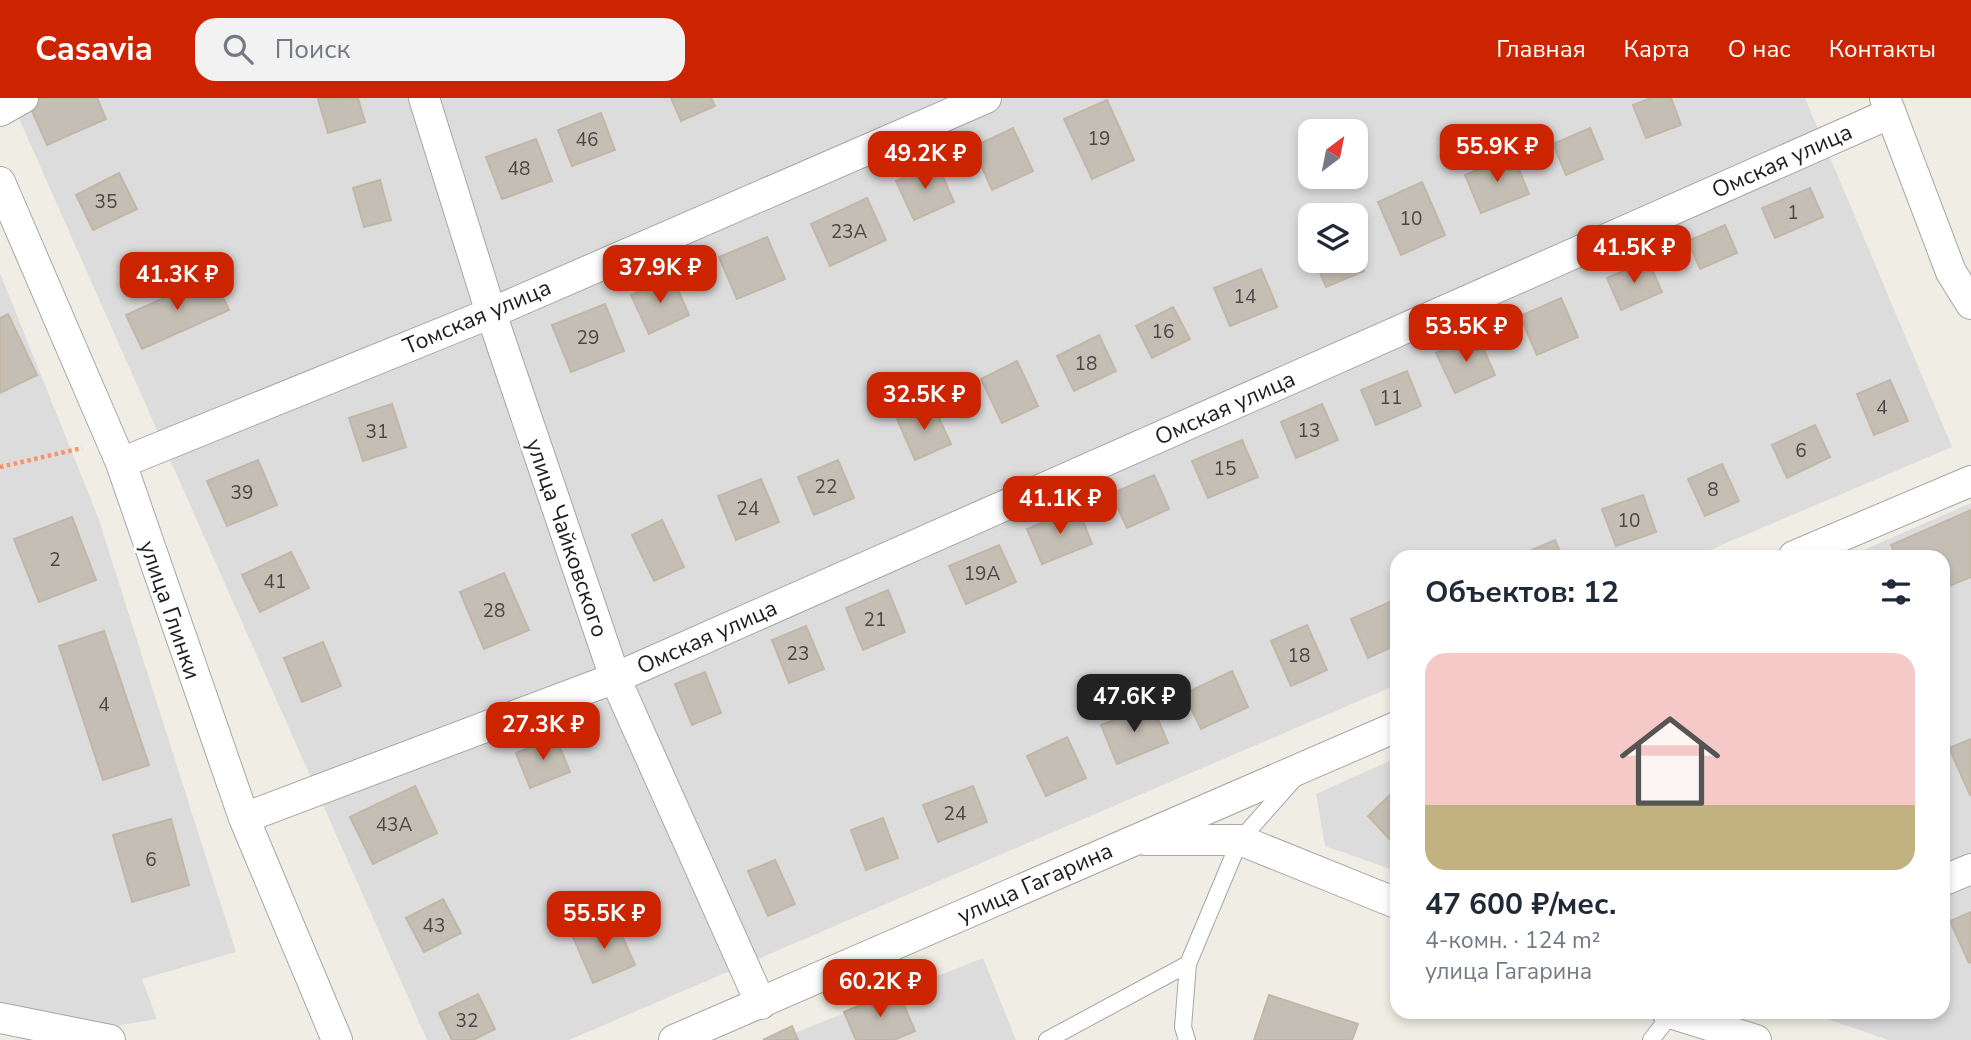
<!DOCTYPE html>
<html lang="ru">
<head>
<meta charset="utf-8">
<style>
	:root { --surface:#fff; --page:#f2f2f3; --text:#1f2937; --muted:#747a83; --accent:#cd2400 }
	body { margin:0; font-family:"Nunito Sans",sans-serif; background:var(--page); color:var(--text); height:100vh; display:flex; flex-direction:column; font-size:26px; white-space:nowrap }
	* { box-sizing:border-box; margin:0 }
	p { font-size:23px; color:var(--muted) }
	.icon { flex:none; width:38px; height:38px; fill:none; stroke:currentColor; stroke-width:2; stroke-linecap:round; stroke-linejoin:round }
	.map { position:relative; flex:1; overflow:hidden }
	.sheet { position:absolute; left:1390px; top:452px; width:560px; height:469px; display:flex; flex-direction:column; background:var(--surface); border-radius:21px; box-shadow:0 4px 10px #0003 }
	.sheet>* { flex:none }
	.needle { width:46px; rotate:32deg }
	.buttons { position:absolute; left:1298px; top:21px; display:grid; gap:14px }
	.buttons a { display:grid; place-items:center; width:70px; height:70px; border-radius:14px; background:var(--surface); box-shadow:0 4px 10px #0003; font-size:35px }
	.price { position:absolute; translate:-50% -60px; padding:0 16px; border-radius:14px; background:var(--accent); color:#fff; font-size:23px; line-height:46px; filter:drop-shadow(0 2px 4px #0008) }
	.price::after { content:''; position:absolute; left:50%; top:42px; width:21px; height:16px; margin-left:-10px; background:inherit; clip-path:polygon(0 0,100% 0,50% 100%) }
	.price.current { background:#222; color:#fff }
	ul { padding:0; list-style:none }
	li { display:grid; align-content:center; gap:14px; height:371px; padding:0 35px }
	li span { display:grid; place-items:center; height:217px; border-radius:21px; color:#555 }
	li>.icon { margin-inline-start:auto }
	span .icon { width:126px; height:126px; fill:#fffc; stroke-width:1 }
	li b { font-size:30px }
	h2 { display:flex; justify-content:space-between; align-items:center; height:84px; padding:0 35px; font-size:30px }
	header { display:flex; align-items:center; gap:42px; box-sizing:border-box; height:98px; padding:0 35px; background:var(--accent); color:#fff }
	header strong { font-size:33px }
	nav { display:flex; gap:38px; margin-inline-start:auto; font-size:24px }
	.search { width:490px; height:63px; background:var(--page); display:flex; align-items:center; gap:18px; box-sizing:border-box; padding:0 24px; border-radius:21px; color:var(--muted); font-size:26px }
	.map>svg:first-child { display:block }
	.residential { fill:#dddcdc; fill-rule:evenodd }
	.building { fill:#c5beb4; stroke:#c2b7a6; stroke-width:2 }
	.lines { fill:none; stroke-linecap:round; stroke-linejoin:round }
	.lane-casing { stroke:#a6a6a6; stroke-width:18 }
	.street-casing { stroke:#a6a6a6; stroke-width:32 }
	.path { stroke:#ff9166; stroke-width:4.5; stroke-dasharray:3.5 3.5; stroke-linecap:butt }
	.lane { stroke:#fff; stroke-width:16 }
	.street { stroke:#fff; stroke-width:30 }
	.labels { text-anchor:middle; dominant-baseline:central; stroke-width:6; stroke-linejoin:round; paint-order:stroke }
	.number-label { font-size:19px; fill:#484744 }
	.street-label { font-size:23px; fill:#1f1f1f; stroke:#fff }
</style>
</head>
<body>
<header>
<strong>Casavia</strong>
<div class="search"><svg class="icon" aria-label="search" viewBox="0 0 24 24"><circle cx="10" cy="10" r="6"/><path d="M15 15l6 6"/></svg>Поиск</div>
<nav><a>Главная</a><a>Карта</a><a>О нас</a><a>Контакты</a></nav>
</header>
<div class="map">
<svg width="1971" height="942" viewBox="0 0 1971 942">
	<rect width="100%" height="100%" fill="#f0eee4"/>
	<path class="residential" d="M 29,0 L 1805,0 L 1952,349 L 1696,458 L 1396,458 L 1396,587 L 569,942 L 427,942 L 13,7 ZM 1311,33 L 1356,33 L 1356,79 L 1311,79 ZM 1311,117 L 1356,117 L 1356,163 L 1311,163 Z
		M 0,175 L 98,419 L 236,854 L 142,881 L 157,921 L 73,935 L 0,919 Z
		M 1971,405 L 1971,942 L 1889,942 L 1806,914 L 1942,914 L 1942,458 L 1850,458 Z
		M 1396,660 L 1396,773 L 1325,748 L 1316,696 Z
		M 983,860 L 1016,942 L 777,942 Z"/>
	<path class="building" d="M 36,0 L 97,0 L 106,21 L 47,47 L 28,4 Z
		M 358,0 L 365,24 L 328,35 L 318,1 Z
		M 671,0 L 711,0 L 715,8 L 681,23 Z
		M 1651,0 L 1671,0 L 1681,27 L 1646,40 L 1633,7 Z
		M 1107,2 L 1134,62 L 1092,81 L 1064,21 Z
		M 601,15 L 615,52 L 572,68 L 558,32 Z
		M 1013,30 L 1033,73 L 992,92 L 973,49 Z
		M 1590,30 L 1603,61 L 1566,77 L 1553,46 Z
		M 536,41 L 552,83 L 502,101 L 486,59 Z
		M 1513,57 L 1529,96 L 1481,115 L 1465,77 Z
		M 937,65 L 954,104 L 914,122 L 896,83 Z
		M 119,75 L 137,111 L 93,132 L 76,97 Z
		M 380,82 L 391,122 L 364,129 L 353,90 Z
		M 1422,84 L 1445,137 L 1401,157 L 1378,104 Z
		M 1810,90 L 1823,119 L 1775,140 L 1762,110 Z
		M 867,100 L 886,142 L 830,168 L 811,126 Z
		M 1725,127 L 1737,155 L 1700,171 L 1688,143 Z
		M 767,139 L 785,181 L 737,201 L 719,159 Z
		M 1356,155 L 1364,173 L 1326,189 L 1315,163 L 1356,163 Z
		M 1648,162 L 1662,194 L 1621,212 L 1607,180 Z
		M 1261,171 L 1277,209 L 1230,228 L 1214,190 Z
		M 213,178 L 229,212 L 142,251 L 126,217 Z
		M 672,178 L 689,217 L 649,236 L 631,197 Z
		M 1561,200 L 1578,239 L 1537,257 L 1520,218 Z
		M 605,206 L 624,253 L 571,274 L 552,227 Z
		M 1173,209 L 1190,241 L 1152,260 L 1136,228 Z
		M 8,216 L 37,277 L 0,295 L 0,220 Z
		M 1477,236 L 1495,277 L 1455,295 L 1436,255 Z
		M 1099,237 L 1116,273 L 1074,293 L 1057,258 Z
		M 1017,263 L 1038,308 L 1002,325 L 981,281 Z
		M 1407,273 L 1421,308 L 1376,327 L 1361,292 Z
		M 1890,282 L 1908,323 L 1874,337 L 1857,296 Z
		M 932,305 L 951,346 L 915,362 L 897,321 Z
		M 392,306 L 406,349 L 363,363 L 349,320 Z
		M 1322,306 L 1338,342 L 1296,360 L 1281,324 Z
		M 1815,327 L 1830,359 L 1787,380 L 1772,347 Z
		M 1242,342 L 1258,379 L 1208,400 L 1192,363 Z
		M 258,362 L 277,407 L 227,428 L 207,383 Z
		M 838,362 L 854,400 L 814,417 L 798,379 Z
		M 1722,366 L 1739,403 L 1705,418 L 1688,381 Z
		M 1154,377 L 1169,411 L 1127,430 L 1111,396 Z
		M 761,381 L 779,424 L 736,442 L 718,398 Z
		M 1643,397 L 1656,434 L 1616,448 L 1602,411 Z
		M 1078,410 L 1092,446 L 1042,466 L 1027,431 Z
		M 1971,412 L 1971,479 L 1942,491 L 1942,458 L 1896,458 L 1891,447 Z
		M 72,419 L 96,482 L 39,504 L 14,441 Z
		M 662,422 L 684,469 L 654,483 L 632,437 Z
		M 1555,442 L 1562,458 L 1518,458 Z
		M 999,447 L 1016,484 L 966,506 L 949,468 Z
		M 291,454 L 309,490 L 260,514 L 242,477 Z
		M 504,475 L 529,532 L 484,551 L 460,494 Z
		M 888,492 L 905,534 L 863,552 L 846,510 Z
		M 1392,503 L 1396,513 L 1396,547 L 1368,560 L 1351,521 Z
		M 1307,527 L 1327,572 L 1291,588 L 1271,543 Z
		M 806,528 L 824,571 L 789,585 L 772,542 Z
		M 104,533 L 149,667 L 103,682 L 59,548 Z
		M 323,544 L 341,588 L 302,604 L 284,560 Z
		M 1232,573 L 1248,609 L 1201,631 L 1184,596 Z
		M 705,574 L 721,615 L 692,627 L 675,586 Z
		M 1152,607 L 1168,645 L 1117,666 L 1101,627 Z
		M 556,639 L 570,674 L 530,690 L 516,655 Z
		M 1067,639 L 1086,680 L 1046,698 L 1027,658 Z
		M 1971,641 L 1971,696 L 1970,697 L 1949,650 Z
		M 415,688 L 437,735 L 373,766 L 350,719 Z
		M 973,688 L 987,724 L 938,744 L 923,707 Z
		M 1396,691 L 1396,748 L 1368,718 Z
		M 883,720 L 898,760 L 866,772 L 851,732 Z
		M 171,721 L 189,787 L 132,804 L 113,737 Z
		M 775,762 L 795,806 L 768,818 L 748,773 Z
		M 443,801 L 461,835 L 424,854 L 406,820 Z
		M 1971,814 L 1971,864 L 1969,865 L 1950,823 Z
		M 615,822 L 635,867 L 593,885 L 573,839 Z
		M 897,891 L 915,933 L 894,942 L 856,942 L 844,914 Z
		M 478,896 L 495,931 L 473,942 L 452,942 L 439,915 Z
		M 1269,897 L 1358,926 L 1352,942 L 1254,942 Z
		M 792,928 L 798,942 L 763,942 Z"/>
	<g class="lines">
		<defs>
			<path id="lane" d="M 1047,942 L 1188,866
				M 1187,942 L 1183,929 L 1188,866 L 1240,742 L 1295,680
				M 1651,942 L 1672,915"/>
			<path id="street" d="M 424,0 L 491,215 L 615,580 L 761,906
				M 1885,0 L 1951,174 L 1971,206
				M 0,13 L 23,0
				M 0,84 L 121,365 L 244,720 L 337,942
				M 121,365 L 491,215 L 986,0
				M 1794,458 L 1971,383
				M 244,720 L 615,580 L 1891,15
				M 1145,742 L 1240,742 L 1396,805
				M 1942,783 L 1971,771
				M 1667,914 L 1756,942
				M 0,920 L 110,942
				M 674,942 L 1396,629"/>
		</defs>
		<use href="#lane" class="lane-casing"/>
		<use href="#street" class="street-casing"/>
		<path class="path" d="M 0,369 L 82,350"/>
		<use href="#lane" class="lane"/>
		<use href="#street" class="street"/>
	</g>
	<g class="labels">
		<g class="number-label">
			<text x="1099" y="41">19</text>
			<text x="587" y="42">46</text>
			<text x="519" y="71">48</text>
			<text x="106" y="104">35</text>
			<text x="1793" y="115">1</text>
			<text x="1411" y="121">10</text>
			<text x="849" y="134">23А</text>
			<text x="1245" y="199">14</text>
			<text x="1163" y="234">16</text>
			<text x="588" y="240">29</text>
			<text x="1086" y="266">18</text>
			<text x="1391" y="300">11</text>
			<text x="1882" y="310">4</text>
			<text x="1309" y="333">13</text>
			<text x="377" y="334">31</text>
			<text x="1801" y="353">6</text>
			<text x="1225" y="371">15</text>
			<text x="826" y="389">22</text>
			<text x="1713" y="392">8</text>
			<text x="242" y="395">39</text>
			<text x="748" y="411">24</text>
			<text x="1629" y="423">10</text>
			<text x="55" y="462">2</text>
			<text x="982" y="476">19А</text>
			<text x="275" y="484">41</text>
			<text x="494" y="513">28</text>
			<text x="875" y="522">21</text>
			<text x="798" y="556">23</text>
			<text x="1299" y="558">18</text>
			<text x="104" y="607">4</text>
			<text x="955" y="716">24</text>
			<text x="394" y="727">43А</text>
			<text x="151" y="762">6</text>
			<text x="434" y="828">43</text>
			<text x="467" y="923">32</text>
		</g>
		<g class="street-label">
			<text transform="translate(1782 63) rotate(-24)">Омская улица</text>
			<text transform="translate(477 219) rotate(-23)">Томская улица</text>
			<text transform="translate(1225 310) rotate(-24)">Омская улица</text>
			<text transform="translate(567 440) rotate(71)">улица Чайковского</text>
			<text transform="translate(170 512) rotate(71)">улица Глинки</text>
			<text transform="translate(707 539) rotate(-24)">Омская улица</text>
			<text transform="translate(1035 785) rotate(-24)">улица Гагарина</text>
		</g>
	</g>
</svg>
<div class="buttons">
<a><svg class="needle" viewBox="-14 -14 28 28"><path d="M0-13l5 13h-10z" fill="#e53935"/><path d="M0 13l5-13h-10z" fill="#747a83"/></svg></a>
<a><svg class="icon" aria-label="layers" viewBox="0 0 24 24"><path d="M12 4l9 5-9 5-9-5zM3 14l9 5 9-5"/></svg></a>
</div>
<b class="price" style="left:1497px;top:86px">55.9K ₽</b>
<b class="price" style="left:925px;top:93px">49.2K ₽</b>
<b class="price" style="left:1634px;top:187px">41.5K ₽</b>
<b class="price" style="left:660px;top:207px">37.9K ₽</b>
<b class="price" style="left:177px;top:214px">41.3K ₽</b>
<b class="price" style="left:1466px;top:266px">53.5K ₽</b>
<b class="price" style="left:924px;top:334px">32.5K ₽</b>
<b class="price" style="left:1060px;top:438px">41.1K ₽</b>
<b class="price current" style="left:1134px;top:636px">47.6K ₽</b>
<b class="price" style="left:543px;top:664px">27.3K ₽</b>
<b class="price" style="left:604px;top:853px">55.5K ₽</b>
<b class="price" style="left:880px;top:921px">60.2K ₽</b>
<section class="sheet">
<h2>Объектов: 12<svg class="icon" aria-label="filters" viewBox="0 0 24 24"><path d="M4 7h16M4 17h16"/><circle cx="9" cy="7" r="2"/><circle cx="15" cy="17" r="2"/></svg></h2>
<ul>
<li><span style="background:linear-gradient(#f6c9c9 70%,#c2b280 0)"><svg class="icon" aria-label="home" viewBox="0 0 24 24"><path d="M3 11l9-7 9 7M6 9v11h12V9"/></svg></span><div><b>47 600 ₽/мес.</b><p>4-комн. · 124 m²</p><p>улица Гагарина</p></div></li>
</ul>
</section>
</div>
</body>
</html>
